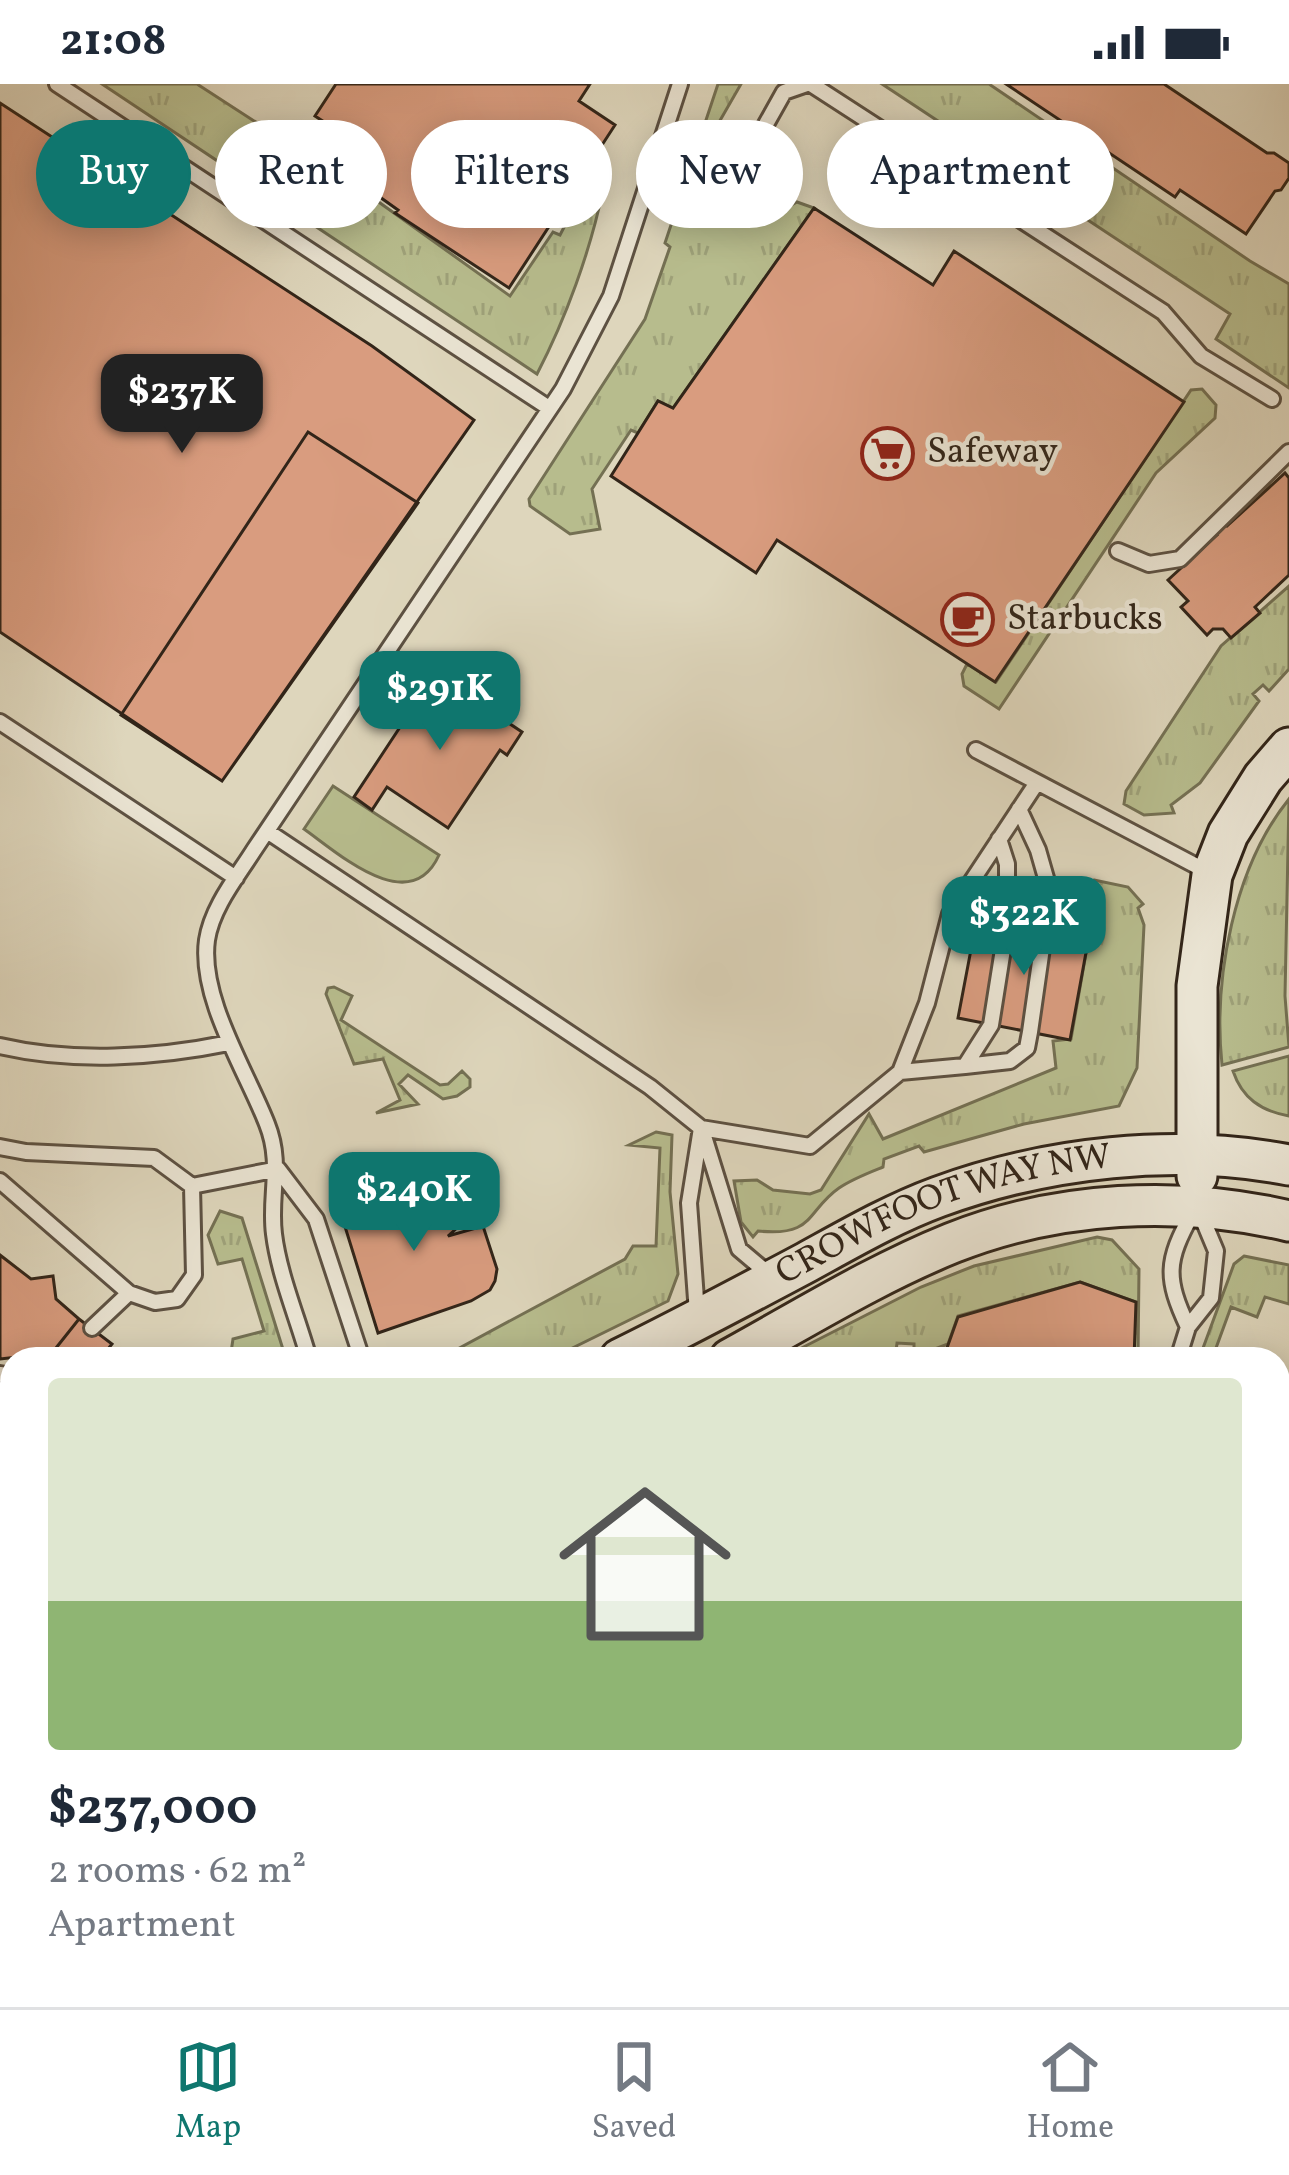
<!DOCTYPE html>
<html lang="en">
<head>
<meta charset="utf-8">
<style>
	:root { --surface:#fff; --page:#f6f6f7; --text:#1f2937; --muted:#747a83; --line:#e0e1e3; --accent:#0f766e }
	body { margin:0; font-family:Vollkorn,serif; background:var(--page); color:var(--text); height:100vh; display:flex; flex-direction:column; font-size:45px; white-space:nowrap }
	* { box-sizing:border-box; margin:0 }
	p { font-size:39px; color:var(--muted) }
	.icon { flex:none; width:66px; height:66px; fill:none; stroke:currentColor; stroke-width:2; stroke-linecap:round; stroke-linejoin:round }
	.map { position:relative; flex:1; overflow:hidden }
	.drawer { position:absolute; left:0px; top:1263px; width:1290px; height:660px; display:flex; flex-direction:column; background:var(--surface); border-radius:36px 36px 0 0; box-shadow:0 6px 30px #0003 }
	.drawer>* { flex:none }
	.hud { position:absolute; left:36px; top:36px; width:1218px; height:108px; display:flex; gap:24px }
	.price { position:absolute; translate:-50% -102px; padding:0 27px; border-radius:24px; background:var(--accent); color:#fff; font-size:39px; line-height:78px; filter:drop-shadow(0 3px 6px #0008) }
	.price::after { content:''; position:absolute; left:50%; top:72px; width:36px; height:27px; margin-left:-18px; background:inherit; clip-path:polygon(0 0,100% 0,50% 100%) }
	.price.selected { background:#222; color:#fff }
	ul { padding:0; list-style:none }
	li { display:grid; align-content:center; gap:24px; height:636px; padding:0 48px }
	li span { display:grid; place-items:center; height:372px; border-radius:12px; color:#555 }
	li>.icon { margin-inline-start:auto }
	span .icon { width:216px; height:216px; fill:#fffc; stroke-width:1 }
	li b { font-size:51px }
	.pill { padding:0 42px; border-radius:54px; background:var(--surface); box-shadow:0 6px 30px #0003; font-size:42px; line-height:108px }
	.pill.selected { background:var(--accent); color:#fff }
	.status { display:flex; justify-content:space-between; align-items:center; height:84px; padding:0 60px; background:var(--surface); direction:ltr }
	.status svg { height:33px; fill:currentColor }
	.dock { display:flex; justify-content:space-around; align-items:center; height:168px; border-top:3px solid var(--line); background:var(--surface); font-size:33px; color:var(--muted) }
	.dock a { display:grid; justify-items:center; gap:6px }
	.dock .selected { color:var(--accent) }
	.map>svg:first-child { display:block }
	.grass { fill:url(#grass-tufts); stroke:#747053; stroke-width:3 }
	.green { fill:#b7bc8d; stroke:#747053; stroke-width:3 }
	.building { fill:#d99c7f; stroke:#322519; stroke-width:3 }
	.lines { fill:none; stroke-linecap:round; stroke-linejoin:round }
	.lane-casing { stroke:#5d5142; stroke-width:20 }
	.street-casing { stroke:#5d5142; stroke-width:33 }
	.secondary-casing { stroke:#322519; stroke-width:45 }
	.lane { stroke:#eae4d3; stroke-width:14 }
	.street { stroke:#eae4d3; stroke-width:27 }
	.secondary { stroke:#eae4d3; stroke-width:39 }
	.labels { text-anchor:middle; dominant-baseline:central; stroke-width:9; stroke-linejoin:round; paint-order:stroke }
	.poi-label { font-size:36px; fill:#322519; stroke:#eae4d3; text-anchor:start }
	.street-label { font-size:36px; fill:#322519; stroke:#eae4d3 }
</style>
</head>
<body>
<div class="status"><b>21:08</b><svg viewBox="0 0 49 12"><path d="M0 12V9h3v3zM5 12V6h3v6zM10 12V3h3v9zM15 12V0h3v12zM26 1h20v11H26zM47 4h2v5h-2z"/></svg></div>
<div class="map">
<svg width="1289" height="1923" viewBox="0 0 1289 1923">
	<defs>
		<pattern id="grass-tufts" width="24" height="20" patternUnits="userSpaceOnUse" patternTransform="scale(3)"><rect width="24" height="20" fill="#b7bc8d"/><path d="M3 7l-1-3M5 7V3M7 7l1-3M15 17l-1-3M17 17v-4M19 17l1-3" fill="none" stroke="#9ea179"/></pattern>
	</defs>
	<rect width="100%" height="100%" fill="#ded6bc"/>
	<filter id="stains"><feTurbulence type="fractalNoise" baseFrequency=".00167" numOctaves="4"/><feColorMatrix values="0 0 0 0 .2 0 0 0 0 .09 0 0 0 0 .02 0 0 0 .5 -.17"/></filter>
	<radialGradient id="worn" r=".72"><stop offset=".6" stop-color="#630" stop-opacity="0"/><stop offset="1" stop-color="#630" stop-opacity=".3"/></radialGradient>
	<path class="grass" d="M 102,0 L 197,0 L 282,55 L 290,45 L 303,53 L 306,66 L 510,212 L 553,148 L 560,151 L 589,95 L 603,106 C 590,168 566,234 537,290 Z
		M 718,0 L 741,0 L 699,73 L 782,126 L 797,118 L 814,124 L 673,324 L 658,317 L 638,349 L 631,346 L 592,405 L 600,445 L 570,450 L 530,422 L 529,415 L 645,235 L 670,163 L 665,159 Z
		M 882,0 L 989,0 L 1250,177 L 1289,200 L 1289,304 L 1216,255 L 1230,230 Z
		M 1202,305 L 1216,321 L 1215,334 L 1156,389 L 999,625 L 964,602 L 962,590 L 967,580 L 996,598 L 1191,306 Z
		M 1289,502 L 1289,585 L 1269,607 L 1263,601 L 1253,610 L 1259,617 L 1200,699 L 1171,721 L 1174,729 L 1144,731 L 1124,720 L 1126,707 L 1221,562 Z
		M 1289,715 L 1285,912 L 1289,963 L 1222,981 C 1213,894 1234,783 1289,715 Z
		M 1094,796 L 1128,803 L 1143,820 L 1138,824 L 1144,841 L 1137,984 L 1119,1022 L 1024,1040 L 924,1068 L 919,1062 L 884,1075 L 883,1083 C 868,1089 852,1095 839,1104 C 806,1127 815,1153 758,1147 L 753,1153 L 741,1138 L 734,1097 L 757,1096 L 773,1106 L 810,1110 L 821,1106 L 869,1030 L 883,1055 L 1056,984 L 1053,957 L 1071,955 L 1089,852 L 1091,830 L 1083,806 Z
		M 334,903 L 352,912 L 341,936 L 440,1001 L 448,1000 L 462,987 L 470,995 L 470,1003 L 457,1012 L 443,1015 L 408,991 L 399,1000 L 418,1020 L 376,1029 L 400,1016 L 383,975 L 354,980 L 326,910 L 328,904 Z
		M 1289,972 L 1289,1032 C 1261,1027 1242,1014 1233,987 Z
		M 656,1048 L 672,1051 L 670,1108 L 678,1190 L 668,1217 L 550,1275 L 439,1275 L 625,1175 L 633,1162 L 656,1162 L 660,1064 L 629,1061 Z
		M 220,1127 L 242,1134 L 286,1275 L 230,1275 L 233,1255 L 264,1247 L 242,1175 L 218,1180 L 208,1151 Z
		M 1097,1153 L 1112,1156 L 1139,1185 L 1138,1275 L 1134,1275 L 1136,1218 L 1080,1198 L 958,1232 L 948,1260 L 914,1273 L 914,1260 L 897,1259 L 895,1275 L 780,1275 L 921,1203 L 974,1182 Z
		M 1244,1172 L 1289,1181 L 1289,1220 L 1265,1213 L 1257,1233 L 1231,1223 L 1212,1275 L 1199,1275 L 1234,1180 Z"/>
	<path class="green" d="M 333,702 L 439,771 C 410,835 338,769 304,745 Z"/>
	<path class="building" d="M 336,0 L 590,0 L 579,17 L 615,41 L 509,204 L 395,129 L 398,126 L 356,96 L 372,69 L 315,32 Z
		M 1006,0 L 1164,0 L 1267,69 L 1274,69 L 1289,79 L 1289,94 L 1281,106 L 1275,107 L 1246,150 L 1180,106 L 1175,113 Z
		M 0,19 L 372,262 L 474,336 L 222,697 L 0,548 Z
		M 814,124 L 933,201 L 954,167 L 1184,318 L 995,598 L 777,456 L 756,489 L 611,392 L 658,317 L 673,324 Z
		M 308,348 L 418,419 L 222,697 L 121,631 Z
		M 1285,389 L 1289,394 L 1289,491 L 1255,523 L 1260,529 L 1231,554 L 1223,545 L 1213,545 L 1207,551 L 1181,523 L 1188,517 L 1168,496 L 1217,451 L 1211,445 L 1221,436 L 1227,442 Z
		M 435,590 L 522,648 L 507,671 L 500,666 L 448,744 L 387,703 L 372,726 L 354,713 Z
		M 977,834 L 1089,852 L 1070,956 L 958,934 Z
		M 428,1090 L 442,1132 L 448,1129 L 458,1143 L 448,1152 L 483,1142 L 497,1185 L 495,1197 L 490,1206 L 471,1217 L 378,1249 L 338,1120 Z
		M 0,1171 L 31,1195 L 53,1192 L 56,1215 L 79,1235 L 52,1269 L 0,1275 Z
		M 1080,1198 L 1136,1218 L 1134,1275 L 929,1273 L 947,1264 L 958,1233 Z
		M 79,1235 L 112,1260 L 100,1275 L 59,1275 L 52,1269 Z
		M 0,1525 L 12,1546 L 12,1577 L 0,1584 Z
		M 178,1911 L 282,1911 L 279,1923 L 191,1923 L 176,1919 Z
		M 689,1911 L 1221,1911 L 1217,1923 L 723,1923 Z"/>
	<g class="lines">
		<defs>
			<path id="lane" d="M 57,0 L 549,324
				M 811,0 L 1163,228 L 1201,272 L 1272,315
				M 747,74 L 784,8 L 807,0
				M 1118,467 L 1149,480 L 1180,475 L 1289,368
				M 0,638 L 236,794
				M 976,666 L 1208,788
				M 267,747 L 650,1003 L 701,1044 L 810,1062 L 900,988 L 927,919 L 950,830 L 1036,700
				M 0,962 C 73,979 156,974 229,959
				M 965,982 L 1010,977 L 1027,964 L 1030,948 L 1050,808 L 1038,766 L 1019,725
				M 900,988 L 965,982 L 991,941 L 1007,840 L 1007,780 L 999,755
				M 703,1049 L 739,1165 L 771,1192
				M 0,1063 L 26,1068 L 154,1074 L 192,1102 L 278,1085
				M 278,1085 L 316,1135 L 362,1275
				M 0,1097 L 129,1209 L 155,1218 L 177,1215 L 194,1191 L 192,1102
				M 697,1229 L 689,1119 L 701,1044
				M 1188,1243 C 1165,1194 1166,1177 1192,1130
				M 92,1244 L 129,1209
				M 309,1275 C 298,1235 279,1191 274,1150 C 269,1111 283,1080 267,1040 C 247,988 199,914 207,856 C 212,823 237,793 254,766 L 563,305 L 611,212 L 680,0
				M 1178,1275 L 1188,1243 L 1211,1214 L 1216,1167 L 1201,1131
				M 0,1290 L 12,1292
				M 1278,1460 L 1289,1464
				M 1278,1760 L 1289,1764
				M 1278,1900 L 1289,1882
				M 592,1911 L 624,1923
				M 1263,1923 L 1271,1911"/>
			<path id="street" d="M 383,1923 L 387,1911"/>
			<g id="secondary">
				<path d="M 1197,1092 L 1197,902 L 1212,791 L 1228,750 L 1263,694 L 1289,664"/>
				<path id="s1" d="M 620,1275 C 683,1244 745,1211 807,1178 C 849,1155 892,1130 938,1113 C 1047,1073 1175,1059 1289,1081"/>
				<path d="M 730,1275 C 803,1235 875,1190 952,1159 C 1058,1117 1179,1111 1289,1137"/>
				<path d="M 0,1374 L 12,1376"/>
				<path d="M 0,1427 L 12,1431"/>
			</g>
		</defs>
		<use href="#lane" class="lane-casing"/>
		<use href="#street" class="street-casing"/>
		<use href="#secondary" class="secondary-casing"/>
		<use href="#lane" class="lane"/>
		<use href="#street" class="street"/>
		<use href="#secondary" class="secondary"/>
	</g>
	<defs>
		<symbol id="supermarket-ring" viewBox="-11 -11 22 22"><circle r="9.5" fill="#eae4d3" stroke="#8f2418" stroke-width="1.5"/><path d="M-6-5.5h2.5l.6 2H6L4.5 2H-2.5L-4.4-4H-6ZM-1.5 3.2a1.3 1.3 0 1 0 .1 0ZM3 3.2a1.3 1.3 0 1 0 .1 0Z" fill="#8f2418"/></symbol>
		<symbol id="cafe-ring" viewBox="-11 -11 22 22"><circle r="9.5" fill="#eae4d3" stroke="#8f2418" stroke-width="1.5"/><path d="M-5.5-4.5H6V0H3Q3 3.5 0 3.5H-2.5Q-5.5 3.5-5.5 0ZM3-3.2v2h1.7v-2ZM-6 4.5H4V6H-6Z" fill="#8f2418"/></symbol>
	</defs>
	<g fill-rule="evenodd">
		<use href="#supermarket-ring" x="858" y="340" width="59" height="59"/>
		<use href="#cafe-ring" x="938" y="506" width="59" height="59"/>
	</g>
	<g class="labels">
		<g class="poi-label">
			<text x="927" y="369">Safeway</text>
			<text x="1007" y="536">Starbucks</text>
		</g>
		<g class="street-label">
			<text stroke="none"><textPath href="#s1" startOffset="357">CROWFOOT WAY NW</textPath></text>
		</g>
	</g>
	<rect width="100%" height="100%" filter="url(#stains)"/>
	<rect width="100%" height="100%" fill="url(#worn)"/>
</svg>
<b class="price selected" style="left:182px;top:372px">$237K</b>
<b class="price" style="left:440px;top:669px">$291K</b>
<b class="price" style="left:1024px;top:894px">$322K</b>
<b class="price" style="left:414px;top:1170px">$240K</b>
<div class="hud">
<a class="pill selected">Buy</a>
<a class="pill">Rent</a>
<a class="pill">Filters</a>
<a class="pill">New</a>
<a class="pill">Apartment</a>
</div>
<section class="drawer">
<ul>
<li><span style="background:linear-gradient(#dfe7d0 60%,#8fb573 0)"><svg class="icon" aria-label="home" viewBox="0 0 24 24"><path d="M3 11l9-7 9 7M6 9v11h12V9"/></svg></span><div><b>$237,000</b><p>2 rooms · 62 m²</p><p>Apartment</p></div></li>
</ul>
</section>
</div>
<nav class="dock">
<a class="selected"><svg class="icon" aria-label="map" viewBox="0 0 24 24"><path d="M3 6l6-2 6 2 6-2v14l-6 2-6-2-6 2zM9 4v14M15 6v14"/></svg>Map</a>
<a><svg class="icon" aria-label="saved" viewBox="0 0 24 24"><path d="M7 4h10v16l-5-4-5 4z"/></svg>Saved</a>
<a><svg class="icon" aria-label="home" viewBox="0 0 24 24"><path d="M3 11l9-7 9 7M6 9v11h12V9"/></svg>Home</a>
</nav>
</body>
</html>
